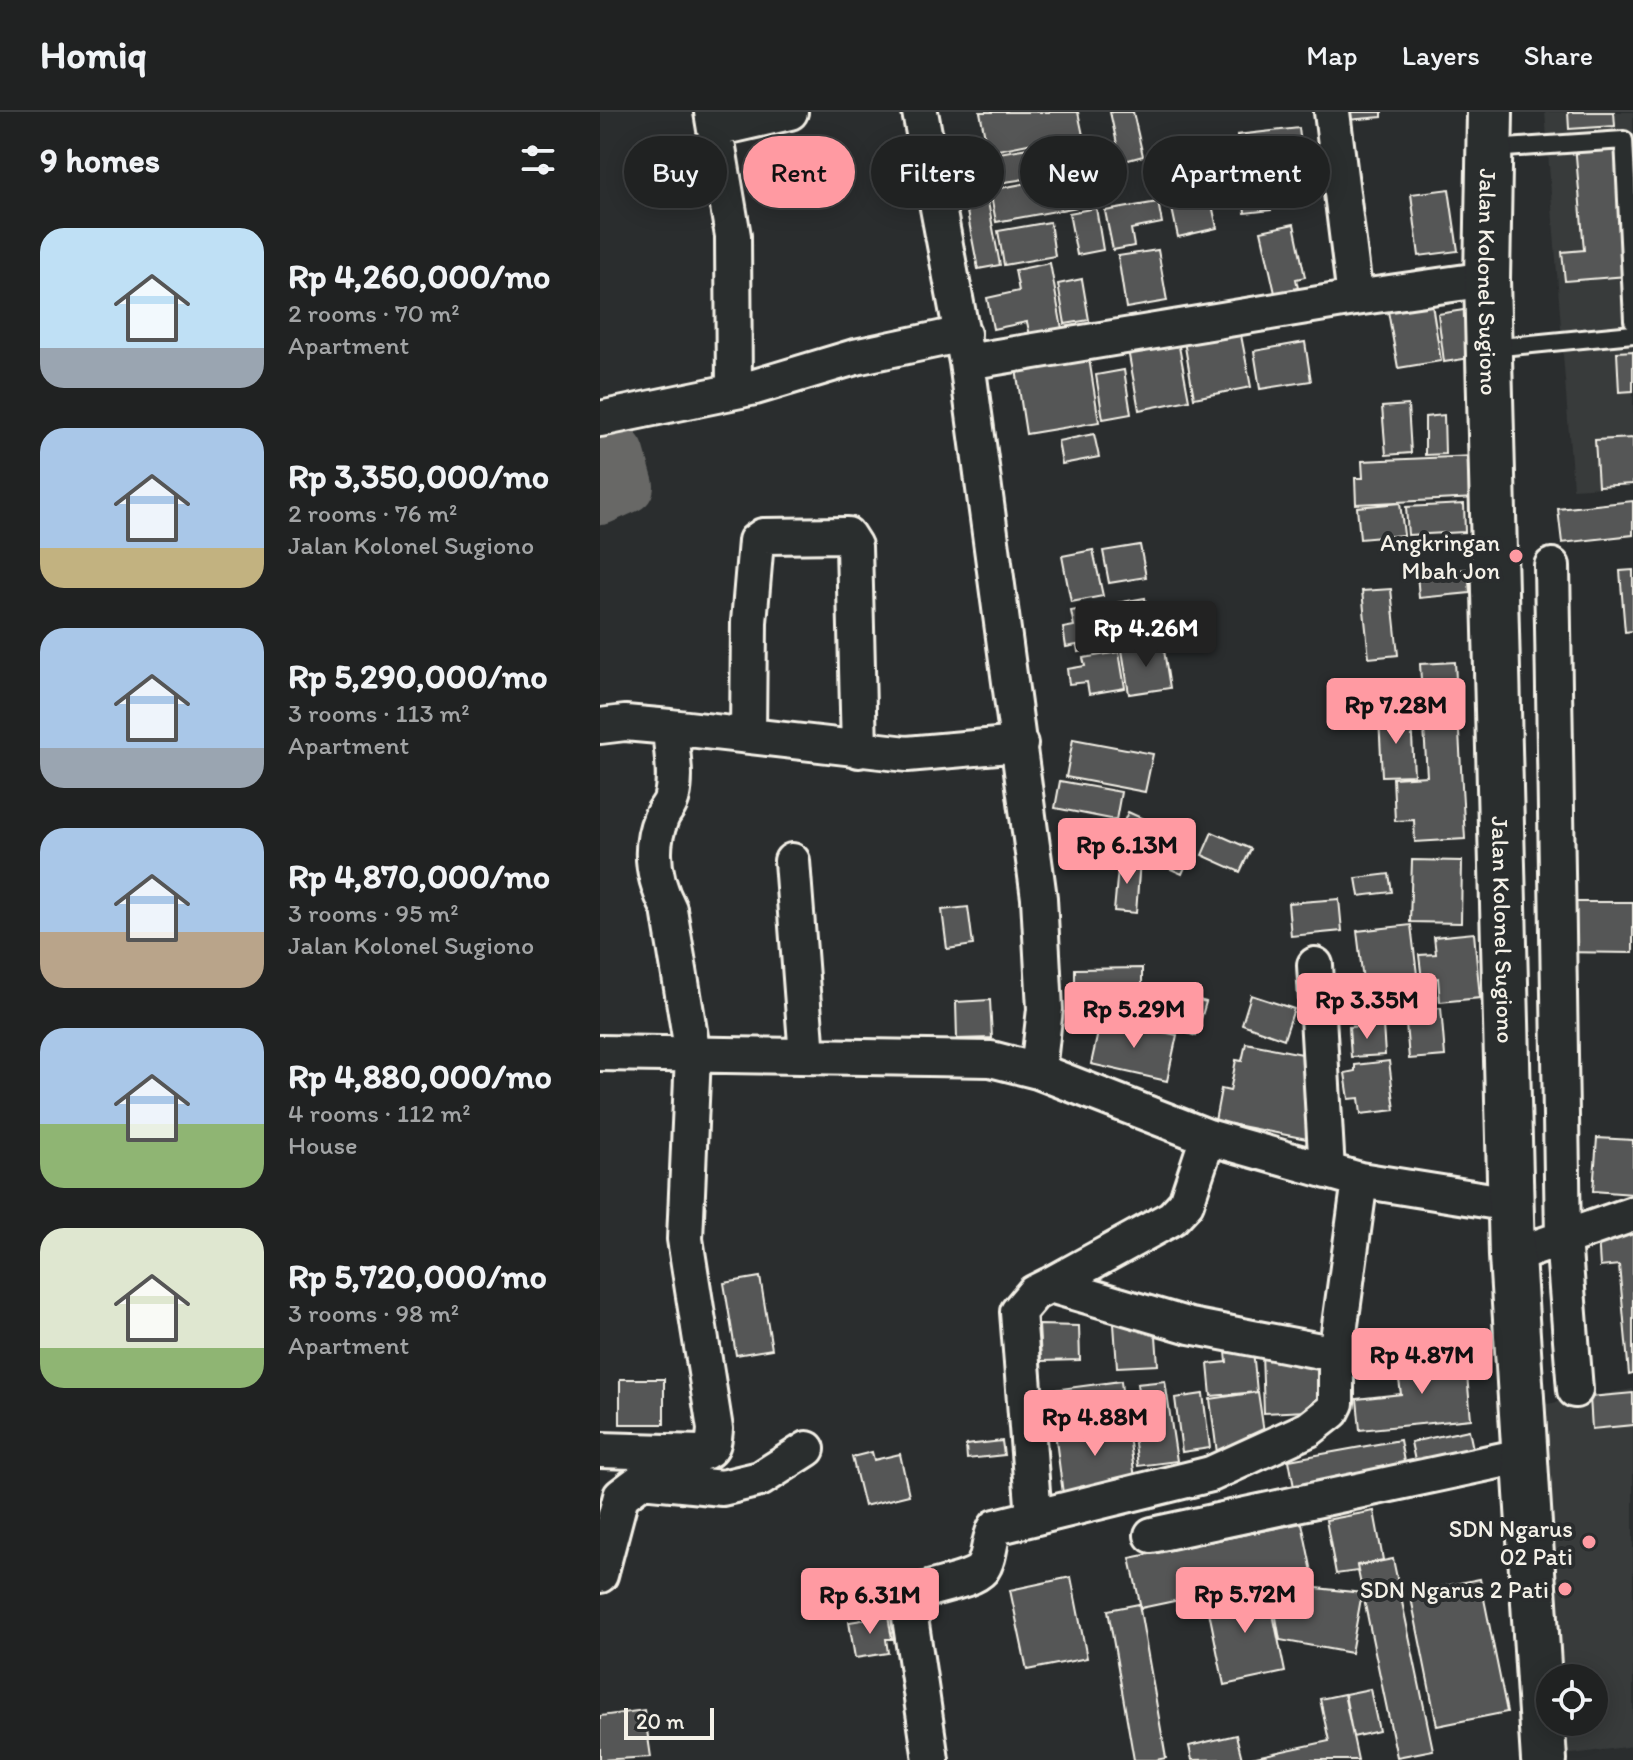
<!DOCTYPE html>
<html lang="en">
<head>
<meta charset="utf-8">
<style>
	:root { --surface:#202222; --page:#282a2a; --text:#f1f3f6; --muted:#a2a4a5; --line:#3d3f40; --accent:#ff9aa2 }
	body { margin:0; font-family:Itim,sans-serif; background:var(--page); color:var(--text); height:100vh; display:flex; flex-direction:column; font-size:30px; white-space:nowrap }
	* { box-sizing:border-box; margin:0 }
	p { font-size:26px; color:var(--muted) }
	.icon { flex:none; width:44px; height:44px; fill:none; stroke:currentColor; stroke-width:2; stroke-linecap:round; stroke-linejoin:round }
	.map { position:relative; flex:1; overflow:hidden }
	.panel { display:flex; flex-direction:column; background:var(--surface); width:600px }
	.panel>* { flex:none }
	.top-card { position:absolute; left:24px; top:24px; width:760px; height:72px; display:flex; gap:16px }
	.controls { position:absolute; left:936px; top:1552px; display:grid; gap:16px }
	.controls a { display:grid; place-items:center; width:72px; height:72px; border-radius:50%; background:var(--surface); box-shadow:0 4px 20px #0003,0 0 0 2px var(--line); font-size:40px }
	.scale { position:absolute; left:24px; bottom:20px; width:90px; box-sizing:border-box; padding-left:8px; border:4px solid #f4f1e8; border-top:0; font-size:22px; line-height:28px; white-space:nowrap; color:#f4f1e8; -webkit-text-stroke:6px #2a2d2e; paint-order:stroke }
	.price { position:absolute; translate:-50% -68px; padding:0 18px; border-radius:8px; background:var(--accent); color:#111; font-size:26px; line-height:52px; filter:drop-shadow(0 2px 4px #0008) }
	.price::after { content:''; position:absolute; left:50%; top:48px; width:24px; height:18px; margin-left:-12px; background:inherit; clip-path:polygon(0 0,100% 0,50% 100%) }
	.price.on { background:#222; color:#fff }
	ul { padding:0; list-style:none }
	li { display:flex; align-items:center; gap:24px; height:200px; padding:0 40px }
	li span { display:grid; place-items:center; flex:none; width:224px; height:160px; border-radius:24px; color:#555 }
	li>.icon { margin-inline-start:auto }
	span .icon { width:96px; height:96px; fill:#fffc; stroke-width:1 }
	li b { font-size:34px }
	h2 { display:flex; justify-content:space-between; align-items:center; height:96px; padding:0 40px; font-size:34px }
	.chip { padding:0 28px; border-radius:36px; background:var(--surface); box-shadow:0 4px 20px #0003,0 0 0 2px var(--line); font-size:28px; line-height:72px }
	.chip.on { background:var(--accent); color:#111 }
	header { display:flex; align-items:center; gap:48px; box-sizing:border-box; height:112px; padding:0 40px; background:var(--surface); border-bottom:2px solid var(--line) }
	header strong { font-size:38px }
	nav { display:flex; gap:44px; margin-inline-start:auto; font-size:28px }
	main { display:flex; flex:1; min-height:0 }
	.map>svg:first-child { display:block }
	.built { fill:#373a3a }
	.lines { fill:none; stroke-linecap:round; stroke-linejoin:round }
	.river { stroke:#676866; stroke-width:54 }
	.building { fill:#555756; stroke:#f4f1e8; stroke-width:2 }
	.lane-casing { stroke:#f4f1e8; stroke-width:22 }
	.street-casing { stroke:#f4f1e8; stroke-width:40 }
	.secondary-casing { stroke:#f4f1e8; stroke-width:50 }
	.lane { stroke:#2a2d2e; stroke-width:16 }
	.street { stroke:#2a2d2e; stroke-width:34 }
	.secondary { stroke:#2a2d2e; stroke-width:44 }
	.poi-dot { fill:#ff9aa2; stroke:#2a2d2e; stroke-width:3 }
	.labels { text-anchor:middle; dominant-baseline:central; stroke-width:8; stroke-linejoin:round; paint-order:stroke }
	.street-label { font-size:24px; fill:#f4f1e8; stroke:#2a2d2e }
	.poi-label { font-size:24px; fill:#f4f1e8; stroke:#2a2d2e; text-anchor:end }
</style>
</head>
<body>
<header>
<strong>Homiq</strong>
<nav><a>Map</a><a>Layers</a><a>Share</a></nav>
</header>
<main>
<section class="panel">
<h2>9 homes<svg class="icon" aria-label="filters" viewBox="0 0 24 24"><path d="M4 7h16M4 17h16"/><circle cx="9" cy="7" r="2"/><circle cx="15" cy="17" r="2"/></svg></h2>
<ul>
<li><span style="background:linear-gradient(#bfe0f5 75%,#9aa5b1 0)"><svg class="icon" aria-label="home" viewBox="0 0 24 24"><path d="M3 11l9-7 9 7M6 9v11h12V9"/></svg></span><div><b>Rp 4,260,000/mo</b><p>2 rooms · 70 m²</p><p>Apartment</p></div></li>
<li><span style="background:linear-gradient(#a9c7e8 75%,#c2b280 0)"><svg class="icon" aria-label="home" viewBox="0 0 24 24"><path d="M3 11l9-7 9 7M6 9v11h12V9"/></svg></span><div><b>Rp 3,350,000/mo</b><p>2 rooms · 76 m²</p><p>Jalan Kolonel Sugiono</p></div></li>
<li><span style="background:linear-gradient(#a9c7e8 75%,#9aa5b1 0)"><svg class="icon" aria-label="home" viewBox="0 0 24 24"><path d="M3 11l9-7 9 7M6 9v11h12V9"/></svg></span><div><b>Rp 5,290,000/mo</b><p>3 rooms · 113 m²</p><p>Apartment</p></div></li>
<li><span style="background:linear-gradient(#a9c7e8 65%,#b9a48a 0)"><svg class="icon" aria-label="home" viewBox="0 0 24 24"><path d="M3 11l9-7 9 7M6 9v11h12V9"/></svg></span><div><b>Rp 4,870,000/mo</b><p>3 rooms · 95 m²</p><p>Jalan Kolonel Sugiono</p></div></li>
<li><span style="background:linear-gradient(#a9c7e8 60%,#8fb573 0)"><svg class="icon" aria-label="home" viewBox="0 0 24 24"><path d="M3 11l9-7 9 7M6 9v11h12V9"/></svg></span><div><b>Rp 4,880,000/mo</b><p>4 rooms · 112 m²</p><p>House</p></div></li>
<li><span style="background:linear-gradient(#dfe7d0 75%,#8fb573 0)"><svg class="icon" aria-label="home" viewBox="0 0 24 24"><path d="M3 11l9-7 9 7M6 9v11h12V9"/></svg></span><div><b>Rp 5,720,000/mo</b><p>3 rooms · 98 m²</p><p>Apartment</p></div></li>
</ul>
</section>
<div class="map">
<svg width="1033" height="1648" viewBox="0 0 1033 1648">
	<rect width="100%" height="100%" fill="#2a2d2e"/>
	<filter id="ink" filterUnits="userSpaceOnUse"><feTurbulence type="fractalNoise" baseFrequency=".0125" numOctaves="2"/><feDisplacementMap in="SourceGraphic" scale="16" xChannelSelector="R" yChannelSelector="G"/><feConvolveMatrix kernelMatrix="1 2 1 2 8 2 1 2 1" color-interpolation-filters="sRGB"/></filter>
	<g filter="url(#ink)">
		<path class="built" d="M 945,0 L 1033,0 L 1033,373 L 973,377 Z
			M 1033,1277 L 1033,1634 L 958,1644 L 956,1610 L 994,1610 L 994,1566 L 953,1566 L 935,1294 Z"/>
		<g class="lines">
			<path class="river" d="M 0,321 L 18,342 L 27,374 L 0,386"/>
		</g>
		<path class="building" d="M 380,0 L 478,0 L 487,42 L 448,50 L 443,29 L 388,40 Z
			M 510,0 L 533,0 L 543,44 L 521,50 Z
			M 746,0 L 782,0 L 782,5 L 747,8 Z
			M 968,0 L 1014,0 L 1015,14 L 969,17 Z
			M 699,16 L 704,59 L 668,63 L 671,98 L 645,101 L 637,23 Z
			M 1015,28 L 1027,164 L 965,169 L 962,140 L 984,138 L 975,32 Z
			M 440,34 L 445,64 L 391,72 L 387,43 Z
			M 487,60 L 494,92 L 396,110 L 390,78 Z
			M 385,74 L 400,153 L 378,157 L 363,79 Z
			M 608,74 L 617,116 L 578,125 L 569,82 Z
			M 849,77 L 858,139 L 819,144 L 811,82 Z
			M 558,90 L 562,111 L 531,117 L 534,134 L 513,138 L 505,99 Z
			M 496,96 L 503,138 L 477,143 L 469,101 Z
			M 450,110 L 455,144 L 404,153 L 398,119 Z
			M 694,112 L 705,165 L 696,167 L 698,176 L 675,181 L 661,119 Z
			M 558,138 L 567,189 L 526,196 L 518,144 Z
			M 450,151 L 463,222 L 431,228 L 427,210 L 393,217 L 387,186 L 419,179 L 415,158 Z
			M 482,167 L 489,208 L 465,212 L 458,172 Z
			M 832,192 L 841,249 L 798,256 L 788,199 Z
			M 870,197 L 877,245 L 844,250 L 838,202 Z
			M 640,218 L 651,275 L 594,286 L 584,229 Z
			M 578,229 L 589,288 L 539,298 L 528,238 Z
			M 705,230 L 711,269 L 660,277 L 654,239 Z
			M 1033,239 L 1033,279 L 1019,280 L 1017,240 Z
			M 489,246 L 499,310 L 426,322 L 416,257 Z
			M 524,258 L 531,302 L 503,307 L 496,263 Z
			M 808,293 L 811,341 L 786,343 L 782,295 Z
			M 844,303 L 845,342 L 825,343 L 825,305 Z
			M 494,322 L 499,345 L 462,352 L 458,329 Z
			M 1033,326 L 1033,372 L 998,374 L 995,328 Z
			M 874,344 L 877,386 L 756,392 L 755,366 L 763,366 L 762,349 Z
			M 1033,389 L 1033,423 L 962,431 L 958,397 Z
			M 800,391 L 804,423 L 760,427 L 757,395 Z
			M 864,392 L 865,420 L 808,423 L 806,395 Z
			M 540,433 L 546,465 L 509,471 L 503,439 Z
			M 493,438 L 503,484 L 471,490 L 462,444 Z
			M 868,457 L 870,481 L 819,486 L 817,461 Z
			M 1033,458 L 1033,519 L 1025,520 L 1020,459 Z
			M 791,477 L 798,543 L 769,546 L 762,479 Z
			M 545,486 L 552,528 L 478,540 L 477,533 L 466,535 L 463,516 L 474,514 L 471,499 Z
			M 563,532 L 570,576 L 529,582 L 522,538 Z
			M 519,540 L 525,576 L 489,582 L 487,570 L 469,572 L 467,557 L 485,554 L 483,546 Z
			M 855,550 L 865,727 L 815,730 L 814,708 L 795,709 L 793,666 L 827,664 L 820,552 Z
			M 811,605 L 814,663 L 782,664 L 779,606 Z
			M 473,627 L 553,642 L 545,680 L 466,665 Z
			M 460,669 L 521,680 L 516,708 L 455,696 Z
			M 528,700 L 596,731 L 582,762 L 514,732 Z
			M 612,720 L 651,737 L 640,760 L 602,743 Z
			M 519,746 L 540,748 L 536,801 L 514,799 Z
			M 812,748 L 862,749 L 861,811 L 810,810 Z
			M 789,762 L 792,780 L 759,784 L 756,766 Z
			M 739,787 L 742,819 L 691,824 L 688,791 Z
			M 973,790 L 1033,790 L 1033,841 L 957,840 Z
			M 368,795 L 373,833 L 347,837 L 342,798 Z
			M 811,813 L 819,879 L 765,885 L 757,819 Z
			M 874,821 L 880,886 L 840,890 L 838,866 L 822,868 L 819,843 L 836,842 L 834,825 Z
			M 542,856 L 542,890 L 475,890 L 475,857 Z
			M 571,880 L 606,890 L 596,924 L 561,913 Z
			M 651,883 L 694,897 L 684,927 L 642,912 Z
			M 390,888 L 392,926 L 357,927 L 356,890 Z
			M 788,888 L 789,910 L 753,912 L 751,890 Z
			M 841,896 L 845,944 L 809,947 L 805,899 Z
			M 501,907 L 577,923 L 567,969 L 491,952 Z
			M 783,913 L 785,943 L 751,945 L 749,915 Z
			M 646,931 L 723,946 L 707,1027 L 615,1009 L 621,977 L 630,979 L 636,948 L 642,949 Z
			M 789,949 L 795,998 L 761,1002 L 759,986 L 749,987 L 745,961 L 755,959 L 755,953 Z
			M 997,1026 L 1033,1028 L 1033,1082 L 993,1079 Z
			M 1033,1120 L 1033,1262 L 1029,1263 L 1019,1153 L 1000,1155 L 998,1123 Z
			M 160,1165 L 172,1237 L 136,1243 L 124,1171 Z
			M 555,1209 L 558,1253 L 517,1255 L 514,1212 Z
			M 439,1213 L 479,1214 L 480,1248 L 441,1249 Z
			M 652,1227 L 657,1280 L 611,1284 L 608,1252 L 627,1250 L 625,1230 Z
			M 662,1240 L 722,1244 L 729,1298 L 664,1301 Z
			M 865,1241 L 871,1307 L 760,1318 L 757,1287 L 801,1282 L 798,1261 L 820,1259 L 819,1246 Z
			M 20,1267 L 64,1267 L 64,1312 L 20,1312 Z
			M 521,1269 L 525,1308 L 458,1316 L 453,1278 Z
			M 565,1269 L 577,1349 L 538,1354 L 531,1302 L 541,1300 L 537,1272 Z
			M 658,1280 L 666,1334 L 617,1341 L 610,1287 Z
			M 1033,1281 L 1033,1313 L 992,1317 L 990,1285 Z
			M 603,1282 L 610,1336 L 582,1340 L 575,1286 Z
			M 527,1310 L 536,1373 L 463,1382 L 455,1320 Z
			M 869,1318 L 876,1351 L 818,1363 L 811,1330 Z
			M 800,1328 L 807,1366 L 696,1386 L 689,1348 Z
			M 402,1329 L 404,1343 L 367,1347 L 366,1333 Z
			M 272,1340 L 274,1348 L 300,1342 L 309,1383 L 264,1394 L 252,1345 Z
			M 774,1399 L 783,1448 L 757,1453 L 758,1459 L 736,1462 L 726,1408 Z
			M 702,1411 L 712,1460 L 541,1496 L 530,1446 Z
			M 793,1447 L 833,1638 L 797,1645 L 757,1454 Z
			M 471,1465 L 487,1546 L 427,1558 L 410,1478 Z
			M 880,1467 L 907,1600 L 837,1614 L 810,1481 Z
			M 670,1471 L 762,1481 L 751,1541 L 680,1528 Z
			M 667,1473 L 685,1560 L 624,1573 L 606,1485 Z
			M 539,1492 L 566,1646 L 556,1648 L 534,1648 L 508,1498 Z
			M 288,1504 L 292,1527 L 286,1527 L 288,1541 L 255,1546 L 249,1510 Z
			M 770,1577 L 779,1619 L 753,1625 L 745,1582 Z
			M 744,1582 L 758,1648 L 642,1648 L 729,1629 L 720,1587 Z
			M 44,1598 L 51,1645 L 0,1648 L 0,1604 Z
			M 636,1623 L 642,1647 L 592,1648 L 589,1634 Z"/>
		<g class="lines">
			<defs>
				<path id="lane" d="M 891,37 L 1024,28 L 1033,208
					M 891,236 L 1033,222"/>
				<path id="street" d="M 112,0 L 133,124 L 134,279
					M 320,0 L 367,250 L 439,786 L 445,897 L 438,959
					M 732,0 L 755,186
					M 116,17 L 190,0
					M 367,250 L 755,186 L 887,167
					M 0,307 L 155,275 L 255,245 L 363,222
					M 952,454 L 963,1126 L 975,1278
					M 0,614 L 25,611 L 70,615 C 71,637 77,662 72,684 C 71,693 64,698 61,706 C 48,737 54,768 69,797 L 93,943 L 85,1127 L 115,1317 C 114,1329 114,1338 101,1341 L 0,1338
					M 70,615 L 307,642 L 420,632
					M 148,623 L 149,510 L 156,429 L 163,424 L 247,423 L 254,434 L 259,638
					M 192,749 L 207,944
					M 715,853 L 727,1059
					M 0,941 L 391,947 L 438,959 L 608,1025 L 760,1068 L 910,1092
					M 912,1144 L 1033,1102
					M 450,1173 L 572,1106 L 586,1091 L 608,1025
					M 434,1405 L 418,1200 L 434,1181 L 450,1173 L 590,1214 L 736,1242
					M 552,1423 L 926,1343
					M 0,1463 L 21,1384 L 42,1368 L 122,1376 L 160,1367 L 207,1337
					M 331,1648 L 308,1492 L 311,1483 C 329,1474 371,1470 382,1457 C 391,1444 388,1427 396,1415 L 611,1362 L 709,1317 L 732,1299 L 736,1291 L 736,1242 L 760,1068"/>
				<g id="secondary">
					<path id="s1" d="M 890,0 L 887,167 L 912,1144 L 944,1648"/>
				</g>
			</defs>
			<use href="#lane" class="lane-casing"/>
			<use href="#street" class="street-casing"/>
			<use href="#secondary" class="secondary-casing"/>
			<use href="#lane" class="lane"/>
			<use href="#street" class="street"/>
			<use href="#secondary" class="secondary"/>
		</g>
	</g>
	<g class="poi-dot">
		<circle cx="916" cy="444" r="8"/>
		<circle cx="989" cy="1430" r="8"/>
		<circle cx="965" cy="1477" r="8"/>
	</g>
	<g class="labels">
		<g class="street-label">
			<text stroke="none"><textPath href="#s1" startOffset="170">Jalan Kolonel Sugiono</textPath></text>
			<text stroke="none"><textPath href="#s1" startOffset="818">Jalan Kolonel Sugiono</textPath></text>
		</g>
		<g class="poi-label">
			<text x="900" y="430">Angkringan<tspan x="900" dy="28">Mbah Jon</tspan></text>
			<text x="973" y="1416">SDN Ngarus<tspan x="973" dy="28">02 Pati</tspan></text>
			<text x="949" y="1477">SDN Ngarus 2 Pati</text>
		</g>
	</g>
</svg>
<div class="controls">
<a><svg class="icon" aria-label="locate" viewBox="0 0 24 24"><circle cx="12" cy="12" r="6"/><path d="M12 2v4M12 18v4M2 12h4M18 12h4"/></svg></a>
</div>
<div class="scale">20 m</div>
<b class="price on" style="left:546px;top:557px">Rp 4.26M</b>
<b class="price" style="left:796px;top:634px">Rp 7.28M</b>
<b class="price" style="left:527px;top:774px">Rp 6.13M</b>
<b class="price" style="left:767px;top:929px">Rp 3.35M</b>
<b class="price" style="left:534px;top:938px">Rp 5.29M</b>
<b class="price" style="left:822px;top:1284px">Rp 4.87M</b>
<b class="price" style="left:495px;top:1346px">Rp 4.88M</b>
<b class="price" style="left:645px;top:1523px">Rp 5.72M</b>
<b class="price" style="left:270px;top:1524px">Rp 6.31M</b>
<div class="top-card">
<a class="chip">Buy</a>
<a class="chip on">Rent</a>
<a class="chip">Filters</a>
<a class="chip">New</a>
<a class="chip">Apartment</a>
</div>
</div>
</main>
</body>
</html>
